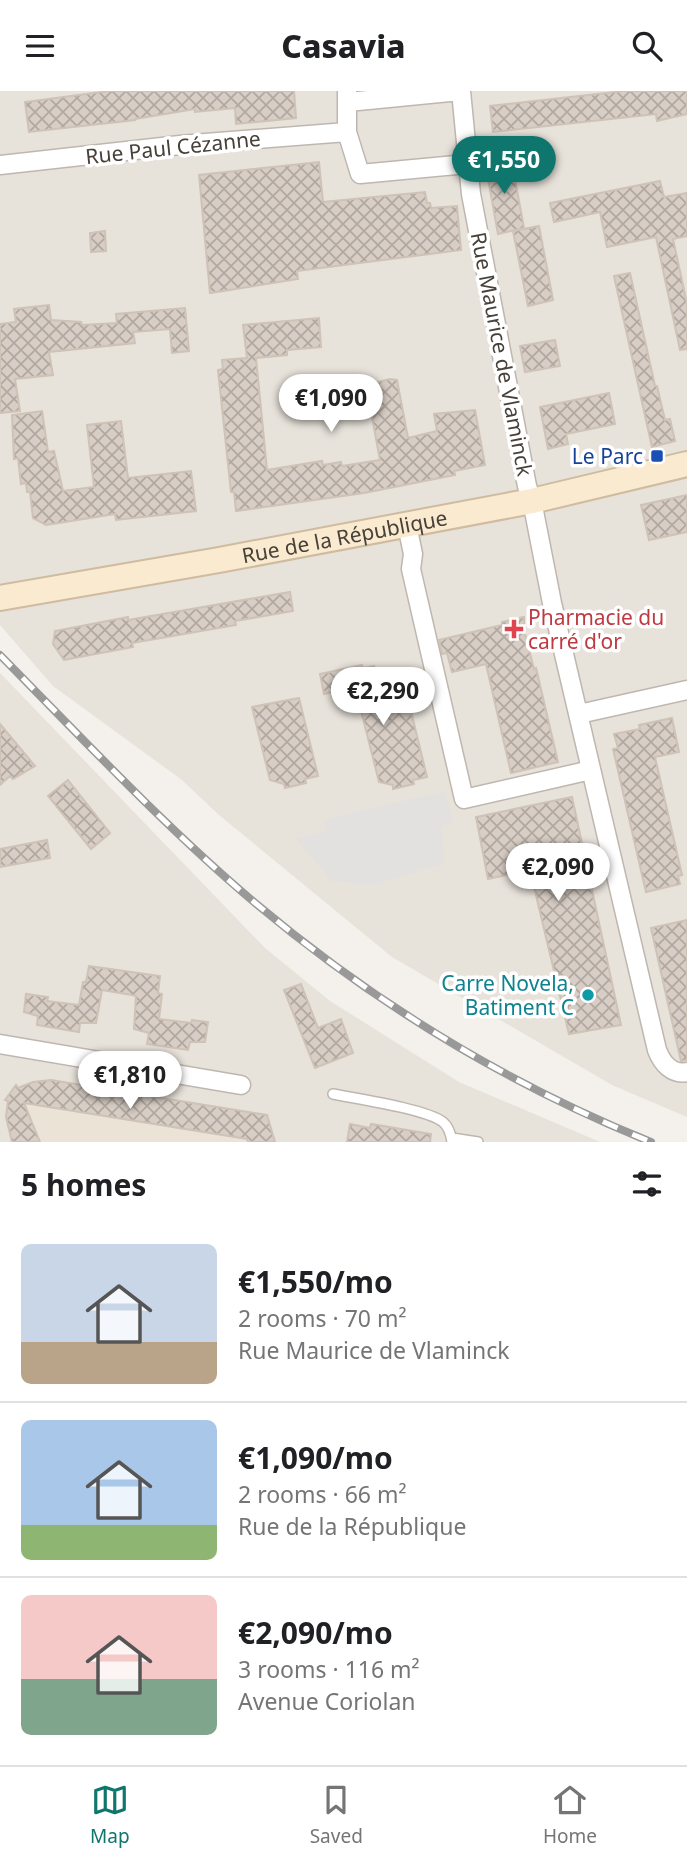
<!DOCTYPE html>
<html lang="en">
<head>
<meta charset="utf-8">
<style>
	:root { --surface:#fff; --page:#f2f2f2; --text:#202124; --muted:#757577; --line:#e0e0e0; --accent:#0f766e }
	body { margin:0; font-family:"Noto Sans",sans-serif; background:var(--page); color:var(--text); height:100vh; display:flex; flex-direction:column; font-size:26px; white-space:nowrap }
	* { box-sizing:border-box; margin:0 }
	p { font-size:23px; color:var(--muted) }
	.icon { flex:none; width:38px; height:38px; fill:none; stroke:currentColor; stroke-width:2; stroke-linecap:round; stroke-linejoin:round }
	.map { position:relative; height:1051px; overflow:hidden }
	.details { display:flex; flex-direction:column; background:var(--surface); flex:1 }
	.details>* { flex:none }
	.price { position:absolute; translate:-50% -60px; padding:0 16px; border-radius:24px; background:#fff; color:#222; font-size:23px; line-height:46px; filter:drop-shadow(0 2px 4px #0008) }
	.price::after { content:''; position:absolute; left:50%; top:42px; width:21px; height:16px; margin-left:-10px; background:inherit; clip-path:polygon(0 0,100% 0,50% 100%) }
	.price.current { background:var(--accent); color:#fff }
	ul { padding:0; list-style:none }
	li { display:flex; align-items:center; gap:21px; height:175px; padding:0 21px }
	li+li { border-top:2px solid var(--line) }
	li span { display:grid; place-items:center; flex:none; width:196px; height:140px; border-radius:10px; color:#555 }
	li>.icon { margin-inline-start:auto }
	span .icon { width:84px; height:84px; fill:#fffc; stroke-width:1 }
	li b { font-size:30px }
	h2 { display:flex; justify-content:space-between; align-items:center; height:84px; padding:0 21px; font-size:30px }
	header { display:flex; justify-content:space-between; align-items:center; height:91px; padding:0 21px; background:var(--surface); font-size:32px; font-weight:800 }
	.tab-bar { display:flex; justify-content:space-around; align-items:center; height:98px; border-top:2px solid var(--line); background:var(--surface); font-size:19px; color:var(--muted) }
	.tab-bar a { display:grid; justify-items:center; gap:4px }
	.tab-bar .current { color:var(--accent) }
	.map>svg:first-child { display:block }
	.residential { fill:#e7e2da }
	.education { fill:#ece3d7 }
	.parking { fill:#e3e1df }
	.building { fill:url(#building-cross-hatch); stroke:#cfc2b6; stroke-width:2 }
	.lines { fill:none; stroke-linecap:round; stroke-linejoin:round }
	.lane-casing { stroke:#bfb7af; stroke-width:12 }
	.street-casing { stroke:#bfb7af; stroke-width:21 }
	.secondary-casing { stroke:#cfbca0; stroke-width:28 }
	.lane { stroke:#fff; stroke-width:9 }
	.street { stroke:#fff; stroke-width:18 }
	.secondary { stroke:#f9ead0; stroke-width:24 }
	.rail-casing { stroke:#999; stroke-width:8 }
	.rail { stroke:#fff; stroke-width:5; stroke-dasharray:16; stroke-linecap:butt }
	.transit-dot { fill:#1a4fb4; stroke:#fff; stroke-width:2.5 }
	.health-dot { fill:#e0444e; stroke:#fff; stroke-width:2.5 }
	.culture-dot { fill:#0f9aa8; stroke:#fff; stroke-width:2.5 }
	.labels { text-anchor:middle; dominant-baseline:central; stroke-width:7; stroke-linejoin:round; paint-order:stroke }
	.street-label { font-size:21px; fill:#48413a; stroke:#fff }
	.transit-label { font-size:21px; fill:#164399; stroke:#fff; text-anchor:end }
	.health-label { font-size:21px; fill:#be3a42; stroke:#fff; text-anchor:start }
	.culture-label { font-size:21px; fill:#0d838f; stroke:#fff; text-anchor:end }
</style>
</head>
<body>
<header><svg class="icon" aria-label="menu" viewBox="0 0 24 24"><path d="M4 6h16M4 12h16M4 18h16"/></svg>Casavia<svg class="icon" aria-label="search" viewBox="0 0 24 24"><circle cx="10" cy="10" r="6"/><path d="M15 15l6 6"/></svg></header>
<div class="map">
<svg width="687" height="1051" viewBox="0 0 687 1051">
	<defs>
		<pattern id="building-cross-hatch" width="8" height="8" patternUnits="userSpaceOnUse" patternTransform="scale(1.75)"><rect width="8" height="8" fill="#d8cec5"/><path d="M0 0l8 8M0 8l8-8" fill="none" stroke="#b1a9a1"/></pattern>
	</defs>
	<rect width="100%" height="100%" fill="#f4f0eb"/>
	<path class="residential" d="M 0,0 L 687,0 L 687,1026 L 612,994 L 392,866 L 219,724 L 182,689 L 53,595 L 0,534 Z
		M 0,582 L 265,857 L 330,910 L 459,991 L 600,1051 L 0,1051 Z"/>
	<path class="education" d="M 47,989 L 267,1024 L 275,1051 L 12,1051 L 8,1041 L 10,1039 L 6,1021 L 11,1005 L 24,993 L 33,991 L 46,992 Z"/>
	<path class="parking" d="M 445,700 L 453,730 L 442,736 L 444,773 L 372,794 L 332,790 L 296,748 L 327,739 L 324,729 Z"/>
	<path class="building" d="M 109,0 L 294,0 L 296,27 L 236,33 L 235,17 L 195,21 L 195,18 L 135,28 L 135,29 L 29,41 L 25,11 Z
		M 624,0 L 687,0 L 687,23 L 657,30 L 656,23 L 493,41 L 490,15 Z
		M 511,67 L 524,137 L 498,143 L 485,71 Z
		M 319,71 L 323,111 L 425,101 L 427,112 L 430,112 L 431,117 L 457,115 L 461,159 L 297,180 L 298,188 L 210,202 L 199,84 Z
		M 660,90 L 664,106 L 687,102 L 687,145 L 673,148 L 687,213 L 687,258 L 680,259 L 656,146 L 607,156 L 600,121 L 554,131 L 550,112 Z
		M 539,135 L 553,209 L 528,215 L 513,140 Z
		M 105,140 L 106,160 L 91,161 L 90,142 Z
		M 630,182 L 655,295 L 657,295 L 665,329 L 670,328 L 675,350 L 652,356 L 614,185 Z
		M 49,214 L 51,229 L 81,231 L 82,234 L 117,232 L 116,223 L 185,217 L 189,260 L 172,262 L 170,238 L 133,241 L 135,252 L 49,261 L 53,284 L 15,288 L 20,320 L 0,322 L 0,233 L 16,231 L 14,218 Z
		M 319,227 L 321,256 L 287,259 L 287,264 L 256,267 L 267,379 L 322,370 L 323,374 L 341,371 L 342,375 L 380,369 L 366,294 L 390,288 L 397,289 L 408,347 L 437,340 L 434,323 L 475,319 L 485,374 L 454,380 L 455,384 L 364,402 L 236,420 L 234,401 L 231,401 L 218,279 L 223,278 L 222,269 L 247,267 L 243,234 Z
		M 555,249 L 560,275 L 525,281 L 520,255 Z
		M 609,302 L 615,333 L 566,343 L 568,353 L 548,358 L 540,316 Z
		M 42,320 L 48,361 L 54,360 L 63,400 L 94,396 L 87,334 L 121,330 L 128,387 L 191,380 L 196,420 L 116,429 L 115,423 L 46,434 L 33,427 L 30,401 L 27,401 L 26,392 L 21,393 L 18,367 L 14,368 L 12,324 Z
		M 687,404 L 687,441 L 649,449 L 641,414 Z
		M 290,501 L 293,520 L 235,530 L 236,534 L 132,552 L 133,556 L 64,569 L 53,553 L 55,540 L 128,526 L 128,529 Z
		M 524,526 L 524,539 L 534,578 L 536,577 L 558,671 L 511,682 L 486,573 L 452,581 L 447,562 L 442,563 L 439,549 L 502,534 L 502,531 Z
		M 362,574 L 363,577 L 374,575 L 382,613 L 408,608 L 427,686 L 413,689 L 414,693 L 393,698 L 393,694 L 379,691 L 355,596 L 324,603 L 320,583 Z
		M 299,607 L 318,685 L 305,688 L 306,692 L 285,697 L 284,693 L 270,689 L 252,616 Z
		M 672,627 L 679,661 L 655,666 L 682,784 L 678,785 L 680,793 L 646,801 L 613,658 L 618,657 L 614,643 L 640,638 L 639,634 Z
		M 0,633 L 35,675 L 13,688 L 10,685 L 0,694 Z
		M 68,689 L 110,742 L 91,758 L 48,705 Z
		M 572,706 L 621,934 L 569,943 L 530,779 L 488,788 L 476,726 Z
		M 47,749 L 50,767 L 0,776 L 0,758 Z
		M 687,829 L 687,969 L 681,970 L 651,837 Z
		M 89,875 L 160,885 L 158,902 L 162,903 L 159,928 L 191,932 L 192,929 L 208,931 L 205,951 L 190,951 L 188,959 L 147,953 L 149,942 L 134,938 L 136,905 L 132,904 L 102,899 L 96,932 L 80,932 L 79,941 L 37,934 L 38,925 L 24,921 L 26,903 L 48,906 L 47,910 L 79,914 L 83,891 L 86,891 Z
		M 301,893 L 318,937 L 341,928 L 353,962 L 315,977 L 284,899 Z
		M 51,989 L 267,1024 L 275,1051 L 248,1051 L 247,1048 L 24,1012 L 40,1051 L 12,1051 L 6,1026 L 8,1010 L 5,1009 L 16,994 L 18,997 L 33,991 Z
		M 350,1033 L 370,1037 L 371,1033 L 431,1043 L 430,1051 L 347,1051 Z"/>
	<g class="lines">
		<defs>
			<path id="lane" d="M 333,1003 C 358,1008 426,1018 443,1031 C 449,1036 451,1044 452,1051
				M 452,1047 L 478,1051"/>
			<path id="street" d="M 347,0 L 347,41 L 360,83 L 467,73
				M 461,0 L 471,103 L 527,395 L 532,410 L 552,512 L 657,959 C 662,972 672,984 687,981
				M 348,11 L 460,0
				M 0,74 L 180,54 L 347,41
				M 407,434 L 413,463 L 411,478 L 464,708 L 591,679
				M 579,623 L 687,599
				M 0,953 L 241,994"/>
			<g id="secondary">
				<path id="s1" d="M 0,507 L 219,469 L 532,410 L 687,373"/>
			</g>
		</defs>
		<use href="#lane" class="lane-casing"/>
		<use href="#street" class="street-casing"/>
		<use href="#secondary" class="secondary-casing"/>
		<use href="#lane" class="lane"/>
		<use href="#street" class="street"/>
		<use href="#secondary" class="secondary"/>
		<defs>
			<path id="rail" d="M 0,564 C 83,648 164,735 254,811 C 373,911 507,993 651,1051"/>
		</defs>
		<use href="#rail" class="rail-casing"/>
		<use href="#rail" class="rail"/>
	</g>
	<rect class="transit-dot" x="650" y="358" width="14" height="14" rx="3.5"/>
	<path class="health-dot" d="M510.5 527.5h7v7h7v7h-7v7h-7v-7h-7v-7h7z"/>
	<circle class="culture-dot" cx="588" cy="904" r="7"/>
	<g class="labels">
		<g class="street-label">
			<text transform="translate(173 56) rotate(-6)">Rue Paul Cézanne</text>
			<text transform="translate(502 263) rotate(79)">Rue Maurice de Vlaminck</text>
			<text stroke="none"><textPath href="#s1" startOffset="350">Rue de la République</textPath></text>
		</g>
		<g class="transit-label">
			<text x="643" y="365">Le Parc</text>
		</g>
		<g class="health-label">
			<text x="528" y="526">Pharmacie du<tspan x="528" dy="24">carré d'or</tspan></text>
		</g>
		<g class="culture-label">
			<text x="574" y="892">Carre Novela,<tspan x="574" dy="24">Batiment C</tspan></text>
		</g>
	</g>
</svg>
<b class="price current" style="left:504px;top:105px">€1,550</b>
<b class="price" style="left:331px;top:343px">€1,090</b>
<b class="price" style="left:383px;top:636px">€2,290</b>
<b class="price" style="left:558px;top:812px">€2,090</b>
<b class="price" style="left:130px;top:1020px">€1,810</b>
</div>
<section class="details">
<h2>5 homes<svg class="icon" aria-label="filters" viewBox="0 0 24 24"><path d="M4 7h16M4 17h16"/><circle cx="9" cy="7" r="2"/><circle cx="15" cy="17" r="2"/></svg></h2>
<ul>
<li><span style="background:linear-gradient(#c9d6e8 70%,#b9a48a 0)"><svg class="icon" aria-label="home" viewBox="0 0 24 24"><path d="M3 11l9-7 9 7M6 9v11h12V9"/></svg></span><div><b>€1,550/mo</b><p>2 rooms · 70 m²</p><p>Rue Maurice de Vlaminck</p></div></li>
<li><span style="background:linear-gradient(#a9c7e8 75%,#8fb573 0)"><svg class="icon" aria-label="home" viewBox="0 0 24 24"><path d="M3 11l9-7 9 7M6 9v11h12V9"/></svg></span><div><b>€1,090/mo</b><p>2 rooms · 66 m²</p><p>Rue de la République</p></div></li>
<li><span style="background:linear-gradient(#f6c9c9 60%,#7fa58c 0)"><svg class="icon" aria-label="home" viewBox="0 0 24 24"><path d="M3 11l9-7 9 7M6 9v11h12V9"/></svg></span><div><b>€2,090/mo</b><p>3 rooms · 116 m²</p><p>Avenue Coriolan</p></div></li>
</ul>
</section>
<nav class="tab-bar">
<a class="current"><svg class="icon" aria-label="map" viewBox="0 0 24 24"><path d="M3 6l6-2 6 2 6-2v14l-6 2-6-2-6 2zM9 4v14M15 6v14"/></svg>Map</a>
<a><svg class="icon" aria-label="saved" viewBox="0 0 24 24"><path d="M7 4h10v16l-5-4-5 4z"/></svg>Saved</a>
<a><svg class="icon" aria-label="home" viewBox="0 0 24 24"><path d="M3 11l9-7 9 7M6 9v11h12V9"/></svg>Home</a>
</nav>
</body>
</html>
